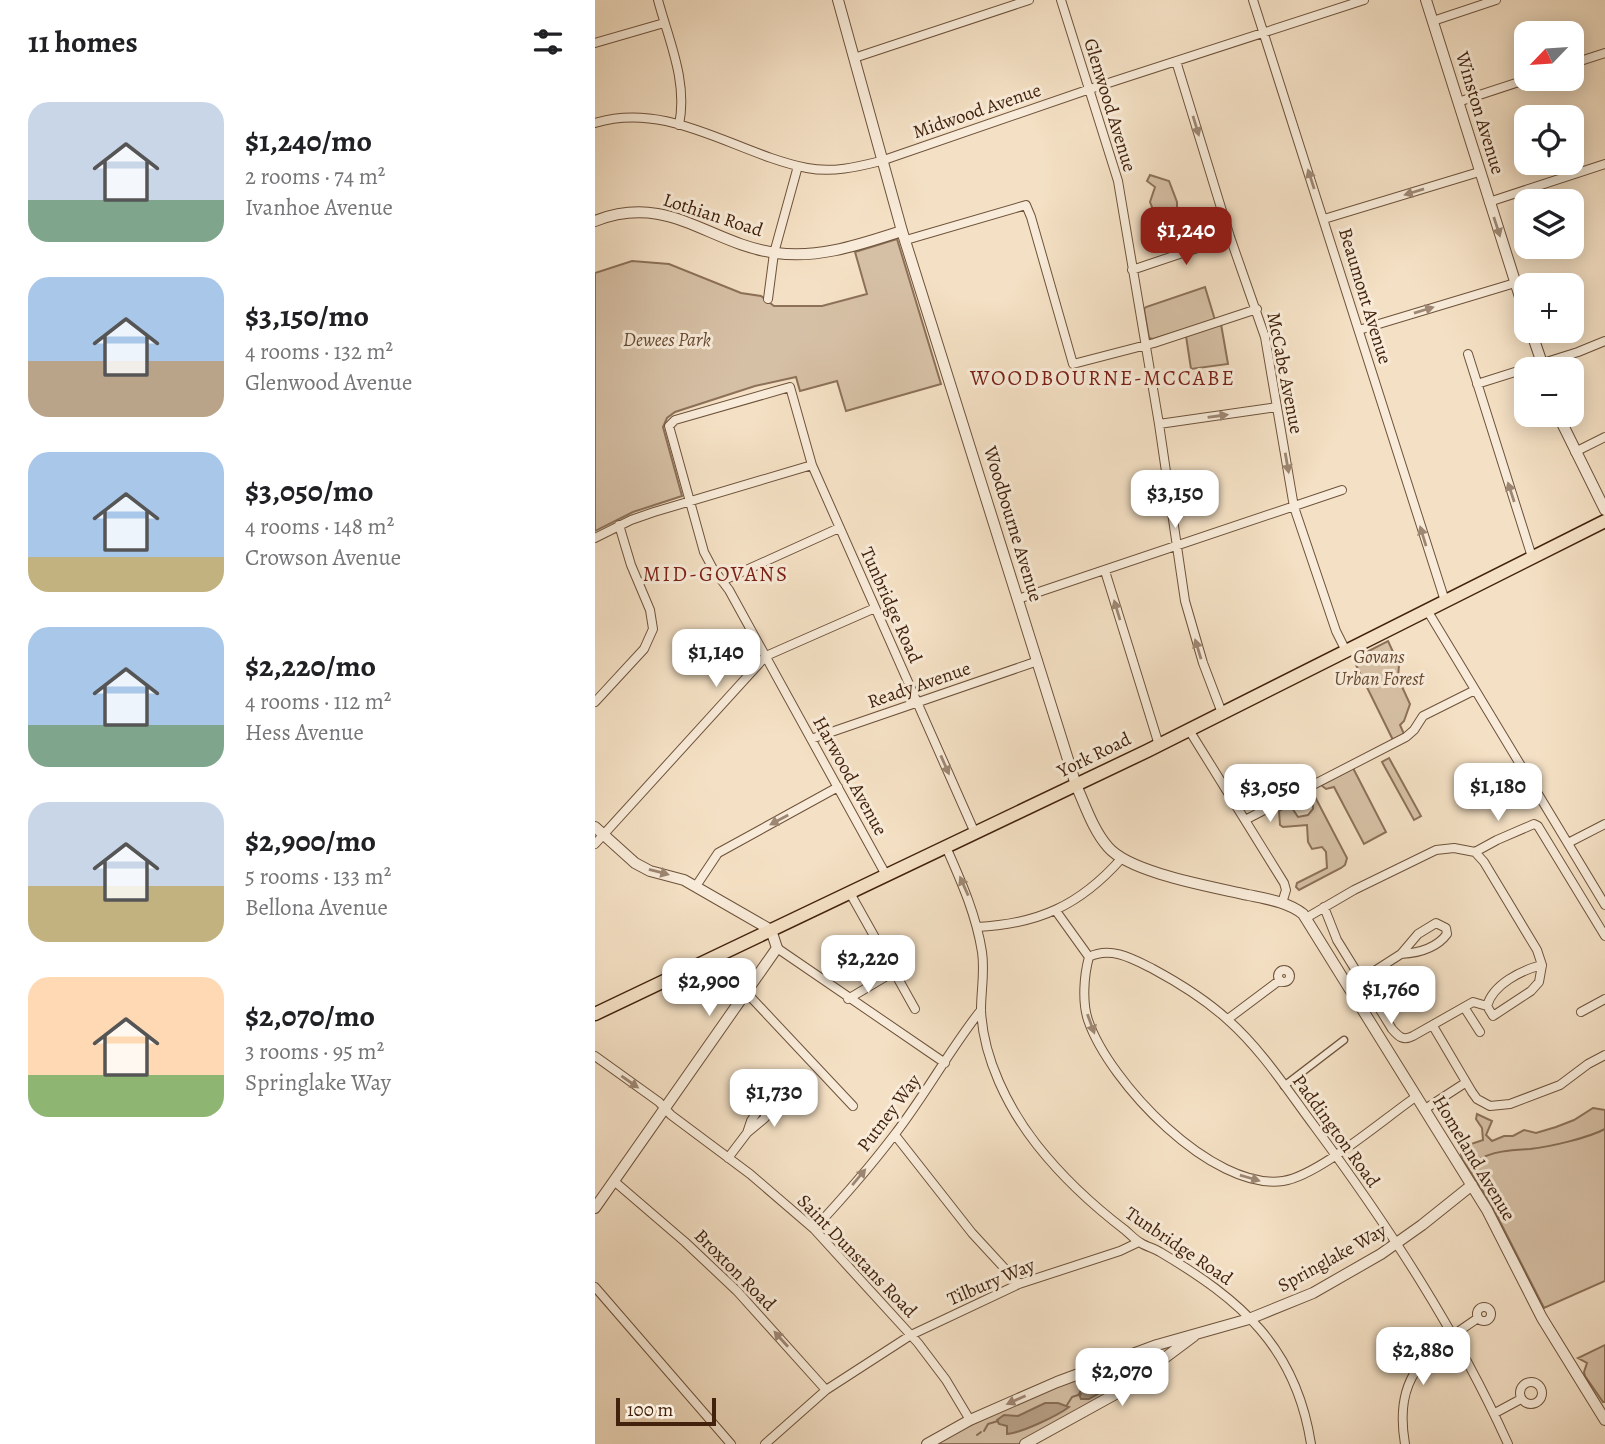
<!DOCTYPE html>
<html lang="en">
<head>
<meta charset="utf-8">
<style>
	:root { --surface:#fff; --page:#f6f6f6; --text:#202124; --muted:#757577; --accent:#8f2418 }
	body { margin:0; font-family:Alegreya,serif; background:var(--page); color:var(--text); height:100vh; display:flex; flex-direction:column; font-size:26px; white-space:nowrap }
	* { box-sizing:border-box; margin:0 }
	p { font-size:23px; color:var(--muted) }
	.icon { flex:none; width:38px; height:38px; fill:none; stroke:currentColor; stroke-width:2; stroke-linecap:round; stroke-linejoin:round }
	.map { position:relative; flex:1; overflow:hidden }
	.sheet { display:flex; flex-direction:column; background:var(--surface); width:595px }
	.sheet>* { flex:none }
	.needle { width:46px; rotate:245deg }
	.fabs { position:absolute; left:919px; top:21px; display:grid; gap:14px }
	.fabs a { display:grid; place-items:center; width:70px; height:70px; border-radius:14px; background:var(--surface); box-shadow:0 4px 18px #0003; font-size:35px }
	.scale { position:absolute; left:21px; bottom:18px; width:100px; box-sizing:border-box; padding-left:7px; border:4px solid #42220c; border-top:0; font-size:19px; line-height:24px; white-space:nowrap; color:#42220c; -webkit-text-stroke:5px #f8ebd9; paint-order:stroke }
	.price { position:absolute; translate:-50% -60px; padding:0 16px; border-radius:14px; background:#fff; color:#222; font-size:23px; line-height:46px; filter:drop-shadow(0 2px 4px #0008) }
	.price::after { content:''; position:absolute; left:50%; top:42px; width:21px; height:16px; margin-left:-10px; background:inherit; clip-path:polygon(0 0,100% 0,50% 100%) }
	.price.on { background:var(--accent); color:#fff }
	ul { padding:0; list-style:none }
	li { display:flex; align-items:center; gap:21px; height:175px; padding:0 28px }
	li span { display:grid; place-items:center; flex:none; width:196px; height:140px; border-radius:21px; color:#555 }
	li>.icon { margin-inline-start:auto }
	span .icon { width:84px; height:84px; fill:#fffc; stroke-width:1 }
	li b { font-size:30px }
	h2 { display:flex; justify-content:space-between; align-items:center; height:84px; padding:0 28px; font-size:30px }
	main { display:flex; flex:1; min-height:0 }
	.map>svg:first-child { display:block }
	.green { fill:#d6c0a5; stroke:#8c7158; stroke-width:2 }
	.water { fill:#b79f85; stroke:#886d55; stroke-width:2 }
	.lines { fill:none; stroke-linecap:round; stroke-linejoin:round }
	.stream { stroke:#886d55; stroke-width:2 }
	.pedestrian-casing { stroke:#6e523a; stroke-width:9 }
	.minor-casing { stroke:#6e523a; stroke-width:10 }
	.tertiary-casing { stroke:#6e523a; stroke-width:12 }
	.primary-casing { stroke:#42220c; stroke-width:15 }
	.pedestrian { stroke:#f8ebd9; stroke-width:6 }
	.minor { stroke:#f8ebd9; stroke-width:8 }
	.tertiary { stroke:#f8ebd9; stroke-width:10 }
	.primary { stroke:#f4e0c4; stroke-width:12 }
	.oneway { fill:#9d8672 }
	.labels { text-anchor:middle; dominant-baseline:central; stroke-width:6; stroke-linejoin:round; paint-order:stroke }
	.street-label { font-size:19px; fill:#42220c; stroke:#f8ebd9 }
	.park-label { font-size:19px; font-style:italic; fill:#674a32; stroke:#f8ebd9 }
	.neighbourhood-label { font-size:21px; letter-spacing:2px; fill:#7a1f14; stroke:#f8ebd9 }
</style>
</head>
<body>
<main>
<section class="sheet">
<h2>11 homes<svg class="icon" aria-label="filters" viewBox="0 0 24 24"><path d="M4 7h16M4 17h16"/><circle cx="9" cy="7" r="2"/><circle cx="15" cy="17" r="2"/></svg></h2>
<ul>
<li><span style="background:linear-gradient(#c9d6e8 70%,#7fa58c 0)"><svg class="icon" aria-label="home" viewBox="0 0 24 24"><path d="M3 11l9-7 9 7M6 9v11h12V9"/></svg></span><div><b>$1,240/mo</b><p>2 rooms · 74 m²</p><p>Ivanhoe Avenue</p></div></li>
<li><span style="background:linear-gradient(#a9c7e8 60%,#b9a48a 0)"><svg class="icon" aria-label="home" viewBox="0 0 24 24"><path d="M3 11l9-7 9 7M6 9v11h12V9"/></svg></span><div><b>$3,150/mo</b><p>4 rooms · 132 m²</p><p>Glenwood Avenue</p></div></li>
<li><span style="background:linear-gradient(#a9c7e8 75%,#c2b280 0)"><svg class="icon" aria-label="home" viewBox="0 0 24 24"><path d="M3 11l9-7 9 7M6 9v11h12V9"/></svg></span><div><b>$3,050/mo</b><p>4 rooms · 148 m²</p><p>Crowson Avenue</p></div></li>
<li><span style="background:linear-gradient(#a9c7e8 70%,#7fa58c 0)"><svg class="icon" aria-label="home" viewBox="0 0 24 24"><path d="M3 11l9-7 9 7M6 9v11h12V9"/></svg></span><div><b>$2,220/mo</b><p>4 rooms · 112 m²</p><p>Hess Avenue</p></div></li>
<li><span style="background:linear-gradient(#c9d6e8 60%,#c2b280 0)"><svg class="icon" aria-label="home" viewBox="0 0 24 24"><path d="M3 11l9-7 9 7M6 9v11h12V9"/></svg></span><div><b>$2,900/mo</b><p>5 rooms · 133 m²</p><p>Bellona Avenue</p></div></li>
<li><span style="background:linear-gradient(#ffd9b3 70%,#8fb573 0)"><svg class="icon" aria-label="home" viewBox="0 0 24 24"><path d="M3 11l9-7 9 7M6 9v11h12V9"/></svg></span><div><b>$2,070/mo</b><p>3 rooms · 95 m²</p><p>Springlake Way</p></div></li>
</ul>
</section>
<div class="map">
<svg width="1010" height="1444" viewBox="0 0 1010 1444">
	<rect width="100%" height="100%" fill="#f4e0c4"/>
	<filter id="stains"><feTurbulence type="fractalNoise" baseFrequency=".00286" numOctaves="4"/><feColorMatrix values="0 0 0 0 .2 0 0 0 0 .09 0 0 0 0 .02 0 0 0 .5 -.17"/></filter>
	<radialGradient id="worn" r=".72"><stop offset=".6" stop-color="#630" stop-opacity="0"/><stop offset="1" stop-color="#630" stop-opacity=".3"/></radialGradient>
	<path class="green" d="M 555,175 L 574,181 L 582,202 L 582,210 L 564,215 L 559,212 L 555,202 L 560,187 L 552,181 Z
		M 302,239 L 346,384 L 251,411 L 242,381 L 205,391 L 201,377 L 160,386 L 80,412 L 72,418 L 68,427 L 87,496 L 38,512 L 0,531 L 0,273 L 37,261 L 74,264 L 146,293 L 166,296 L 179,306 L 227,306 L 272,294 L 260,252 Z
		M 610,287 L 620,320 L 558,339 L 554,338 L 549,309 L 551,307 Z
		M 626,324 L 633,364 L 596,369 L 591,336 Z
		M 793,641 L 804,665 L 803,678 L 815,704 L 809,721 L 805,725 L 809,734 L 798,740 L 758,659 Z
		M 794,758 L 826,816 L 819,820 L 787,762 Z
		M 758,768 L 791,832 L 769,844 L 739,787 L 731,789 L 726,785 Z
		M 718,793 L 752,858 L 750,865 L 746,868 L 704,890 L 701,887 L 702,883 L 732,868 L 731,852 L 727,847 L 717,849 L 713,842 L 712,825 L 688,827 L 685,825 L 684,811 L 695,805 L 703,817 L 713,815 L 718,809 L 718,805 L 712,803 L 710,797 Z
		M 998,1108 L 1010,1110 L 1010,1281 L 949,1308 L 895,1202 L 867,1159 L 866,1154 L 873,1145 L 888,1140 L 887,1128 L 881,1119 L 882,1114 L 897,1121 L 891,1135 L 897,1141 L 909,1136 L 918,1136 L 929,1130 L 941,1133 L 961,1127 L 979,1120 Z
		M 586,1342 L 540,1378 L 424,1444 L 337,1444 C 417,1404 499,1365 586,1342 Z
		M 1010,1345 L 1010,1402 L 1008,1402 L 990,1376 L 989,1372 L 992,1363 L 983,1358 Z"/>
	<path class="water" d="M 526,1365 L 532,1367 L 532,1377 L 494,1399 L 486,1399 L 484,1394 L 487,1388 L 502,1387 L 518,1380 L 517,1373 Z
		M 450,1403 L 463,1403 L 474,1407 C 462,1416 426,1433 412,1434 L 412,1426 L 404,1424 L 402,1420 L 409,1415 L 423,1416 Z"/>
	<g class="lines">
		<path class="stream" d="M 881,1161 C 897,1151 916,1150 935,1149 C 954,1147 993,1138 1010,1129
			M 472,1405 L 477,1397 L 486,1394
			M 389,1431 L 393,1424 L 403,1421
			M 382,1435 L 386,1432"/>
		<defs>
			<path id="pedestrian" d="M 689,1086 L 749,1040"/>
			<path id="minor" d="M 63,0 C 74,41 93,82 84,125
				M 466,0 L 523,181 L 564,424 L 590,601 L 608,663 L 627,713
				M 658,0 L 850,601
				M 838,21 L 901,0
				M 0,43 L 69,23
				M 259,58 L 434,0
				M 581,61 L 635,237 L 670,337 L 699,507 L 741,631 L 751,651
				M 976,64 L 1010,53
				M 863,102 L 933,79
				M 0,123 C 74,100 141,154 212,168 C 237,173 262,167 286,161 L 495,89 L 769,0
				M 894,202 L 1010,164
				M 729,219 L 884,172
				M 311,240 L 431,205 L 436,217 L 478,364 L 559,343 L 662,309
				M 537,270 L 635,237
				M 173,299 L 179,253 L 203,166
				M 764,330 L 920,283
				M 873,354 L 937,557
				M 882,384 L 983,352 L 1010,341
				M 564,424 L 682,407
				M 980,452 L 1010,437
				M 0,538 L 36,520 L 59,512 L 217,465
				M 510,571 L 564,745
				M 127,581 L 244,528
				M 423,599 L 747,490
				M 832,610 L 1010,905
				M 0,702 L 49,649 L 58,629 L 55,610 L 36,565 L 24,525
				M 594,730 L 689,883 L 691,890 L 687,903
				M 216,739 L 443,661
				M 650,820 L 811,737 L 819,730 L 828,716 L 880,690
				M 973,843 L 1010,824
				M 0,844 L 171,656 L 280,608
				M 351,847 C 366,881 381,914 387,952 C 390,972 386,990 386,1010 C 388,1058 413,1108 442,1145 C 468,1178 496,1204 530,1230 C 535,1234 540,1240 546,1243 C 552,1247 559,1248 565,1252 C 646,1300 701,1347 716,1444
				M 880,852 L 902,840 L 939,824 L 943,826 L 1010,936
				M 291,875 L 134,590 L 118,569 L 109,552 L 74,426 L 80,420 L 195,387 L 217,465 L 380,833
				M 101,886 L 123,853 L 243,787
				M 255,893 L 320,1009
				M 729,907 L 742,940 L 797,1029 C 804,1037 808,1041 818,1036 L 878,1002 L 892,1006 L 898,1016 L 936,991 L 944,982 L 947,965 L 942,950 L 889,862 L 880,852
				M 461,911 L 494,957 C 489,975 487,1002 493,1020 C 514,1082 617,1191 688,1181 C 723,1176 790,1118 822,1096
				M 711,918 L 759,890 L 841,850 L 859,848 L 880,852
				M 841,923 L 851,928 L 852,934 C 841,949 823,953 806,954 L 823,934 Z
				M 382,927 C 444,924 485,905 526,859
				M 182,948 L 350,1063
				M 118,957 L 258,1106
				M 494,957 C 516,946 538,959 558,969 C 584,983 611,1000 633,1020 C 667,1050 693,1091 720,1127 C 794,1227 862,1331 913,1444
				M683 976a6 6 0 1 1 12 0a6 6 0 1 1-12 0Z
				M 767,979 L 806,954
				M 253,999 L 300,971
				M 892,1006 C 898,984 927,970 947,965
				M 869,1007 L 885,1032
				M 986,1012 L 1010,999
				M 633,1019 L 685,980
				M 838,1026 L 877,1092 L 882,1099 L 895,1106 L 915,1104 L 965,1085 L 993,1064 L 1010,1055
				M 0,1056 L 64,1102 L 76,1115 L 155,1174 L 219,1229 L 323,1343 L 351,1380 L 375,1420
				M 830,1109 L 870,1083
				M 300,1135 L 377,1233 L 424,1284
				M 133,1158 L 152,1133 L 170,1118 L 170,1111 L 163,1110 L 156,1121 L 152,1133
				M 19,1181 L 90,1242 L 142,1291 L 231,1390
				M 219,1229 C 247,1199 275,1167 300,1134 C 331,1094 355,1049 386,1010
				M 0,1287 L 136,1444
				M882 1314a7 7 0 1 1 14 0a7 7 0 1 1-14 0Z
				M925 1393a11 11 0 1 1 22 0a11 11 0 1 1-22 0Z
				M 900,1413 L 926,1399
				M 170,1444 L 231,1390 L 316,1335 L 424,1284 L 525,1251 L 544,1242
				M 810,1444 C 798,1374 832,1353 883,1318"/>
			<path id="tertiary" d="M 243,0 L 307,231 L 481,785 C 490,805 498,830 513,847 C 535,873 619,887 653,895 C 672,899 693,902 708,914 L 892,1210 L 947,1318 L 1010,1420
				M 831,0 L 931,316
				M 0,221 C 74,192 114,244 181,253 C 225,259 266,244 307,231
				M 936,331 L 949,369
				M 963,415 L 1010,510
				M 0,827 L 40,863 L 55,871 L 89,880 L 176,930 L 182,948 L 0,1208
				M 534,1354 C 544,1360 547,1367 545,1379
				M 332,1444 L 375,1420 L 462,1382 L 562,1345 L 654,1319 L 718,1293 L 786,1254 L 827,1225 L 877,1185
				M 430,1444 L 524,1392 L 599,1336"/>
			<path id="primary" d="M 0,1014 L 552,751 L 1010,521"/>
		</defs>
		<use href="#pedestrian" class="pedestrian-casing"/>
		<use href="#minor" class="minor-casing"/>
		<use href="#tertiary" class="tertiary-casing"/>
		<use href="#primary" class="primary-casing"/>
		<use href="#pedestrian" class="pedestrian"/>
		<use href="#minor" class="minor"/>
		<use href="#tertiary" class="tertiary"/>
		<use href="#primary" class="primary"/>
	</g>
	<defs><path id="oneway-solid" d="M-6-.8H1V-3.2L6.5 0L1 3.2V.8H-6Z" transform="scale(1.75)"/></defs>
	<g class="oneway">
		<use href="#oneway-solid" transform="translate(601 126) rotate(73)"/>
		<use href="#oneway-solid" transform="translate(716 179) rotate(-108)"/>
		<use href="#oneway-solid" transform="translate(819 192) rotate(163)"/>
		<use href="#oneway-solid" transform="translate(902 227) rotate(72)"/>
		<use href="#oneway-solid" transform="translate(829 310) rotate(-17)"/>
		<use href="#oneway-solid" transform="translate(623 416) rotate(-8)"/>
		<use href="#oneway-solid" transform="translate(692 463) rotate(80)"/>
		<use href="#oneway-solid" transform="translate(916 492) rotate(-108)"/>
		<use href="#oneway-solid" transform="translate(828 536) rotate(-107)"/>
		<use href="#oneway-solid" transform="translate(522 610) rotate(-107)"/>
		<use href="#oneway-solid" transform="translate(603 649) rotate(-107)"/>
		<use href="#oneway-solid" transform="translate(350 765) rotate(66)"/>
		<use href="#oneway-solid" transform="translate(184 820) rotate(152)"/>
		<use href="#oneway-solid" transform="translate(64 872) rotate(15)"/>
		<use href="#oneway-solid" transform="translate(369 886) rotate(-114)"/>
		<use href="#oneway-solid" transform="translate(496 1024) rotate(70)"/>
		<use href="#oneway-solid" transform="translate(35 1082) rotate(35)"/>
		<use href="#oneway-solid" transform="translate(264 1177) rotate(-50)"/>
		<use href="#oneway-solid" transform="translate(655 1178) rotate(16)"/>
		<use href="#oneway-solid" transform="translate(186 1339) rotate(-132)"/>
		<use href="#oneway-solid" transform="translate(421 1400) rotate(156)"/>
	</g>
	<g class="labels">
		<g class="street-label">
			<text transform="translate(515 105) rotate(73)">Glenwood Avenue</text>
			<text transform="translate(382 111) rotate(-19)">Midwood Avenue</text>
			<text transform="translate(885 113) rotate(73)">Winston Avenue</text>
			<text transform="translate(118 215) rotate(18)">Lothian Road</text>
			<text transform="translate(770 296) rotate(73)">Beaumont Avenue</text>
			<text transform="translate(690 373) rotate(79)">McCabe Avenue</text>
			<text transform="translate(418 524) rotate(73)">Woodbourne Avenue</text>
			<text transform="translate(296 605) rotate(66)">Tunbridge Road</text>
			<text transform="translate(324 685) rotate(-19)">Ready Avenue</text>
			<text transform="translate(499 755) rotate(-26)">York Road</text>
			<text transform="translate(255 776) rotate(61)">Harwood Avenue</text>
			<text transform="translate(294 1113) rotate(-53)">Putney Way</text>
			<text transform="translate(741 1131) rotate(54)">Paddington Road</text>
			<text transform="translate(879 1158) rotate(59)">Homeland Avenue</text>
			<text transform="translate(584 1246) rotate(34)">Tunbridge Road</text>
			<text transform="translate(262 1256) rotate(46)">Saint Dunstans Road</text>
			<text transform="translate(737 1258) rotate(-29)">Springlake Way</text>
			<text transform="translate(140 1270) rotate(45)">Broxton Road</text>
			<text transform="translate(396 1282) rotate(-23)">Tilbury Way</text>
		</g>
		<g class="park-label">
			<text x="72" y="340">Dewees Park</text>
			<text x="784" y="657">Govans<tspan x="784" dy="22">Urban Forest</tspan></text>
		</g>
		<g class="neighbourhood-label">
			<text x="508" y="378">WOODBOURNE-MCCABE</text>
			<text x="121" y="574">MID-GOVANS</text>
		</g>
	</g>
	<rect width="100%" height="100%" filter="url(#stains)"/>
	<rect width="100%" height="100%" fill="url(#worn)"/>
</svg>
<div class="fabs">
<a><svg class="needle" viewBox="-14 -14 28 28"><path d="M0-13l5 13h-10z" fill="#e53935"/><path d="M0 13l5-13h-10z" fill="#757577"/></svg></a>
<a><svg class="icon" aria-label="locate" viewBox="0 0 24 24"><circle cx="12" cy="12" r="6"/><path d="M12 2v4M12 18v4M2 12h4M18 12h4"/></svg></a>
<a><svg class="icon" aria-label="layers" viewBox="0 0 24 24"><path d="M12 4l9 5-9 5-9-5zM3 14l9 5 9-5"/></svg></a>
<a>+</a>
<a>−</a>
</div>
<div class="scale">100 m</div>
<b class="price on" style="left:591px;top:267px">$1,240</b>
<b class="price" style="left:580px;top:530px">$3,150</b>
<b class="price" style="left:121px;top:689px">$1,140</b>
<b class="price" style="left:903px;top:823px">$1,180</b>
<b class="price" style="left:675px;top:824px">$3,050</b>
<b class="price" style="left:273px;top:995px">$2,220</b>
<b class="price" style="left:114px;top:1018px">$2,900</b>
<b class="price" style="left:796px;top:1026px">$1,760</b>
<b class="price" style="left:179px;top:1129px">$1,730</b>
<b class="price" style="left:828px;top:1387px">$2,880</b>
<b class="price" style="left:527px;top:1408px">$2,070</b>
</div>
</main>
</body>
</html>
